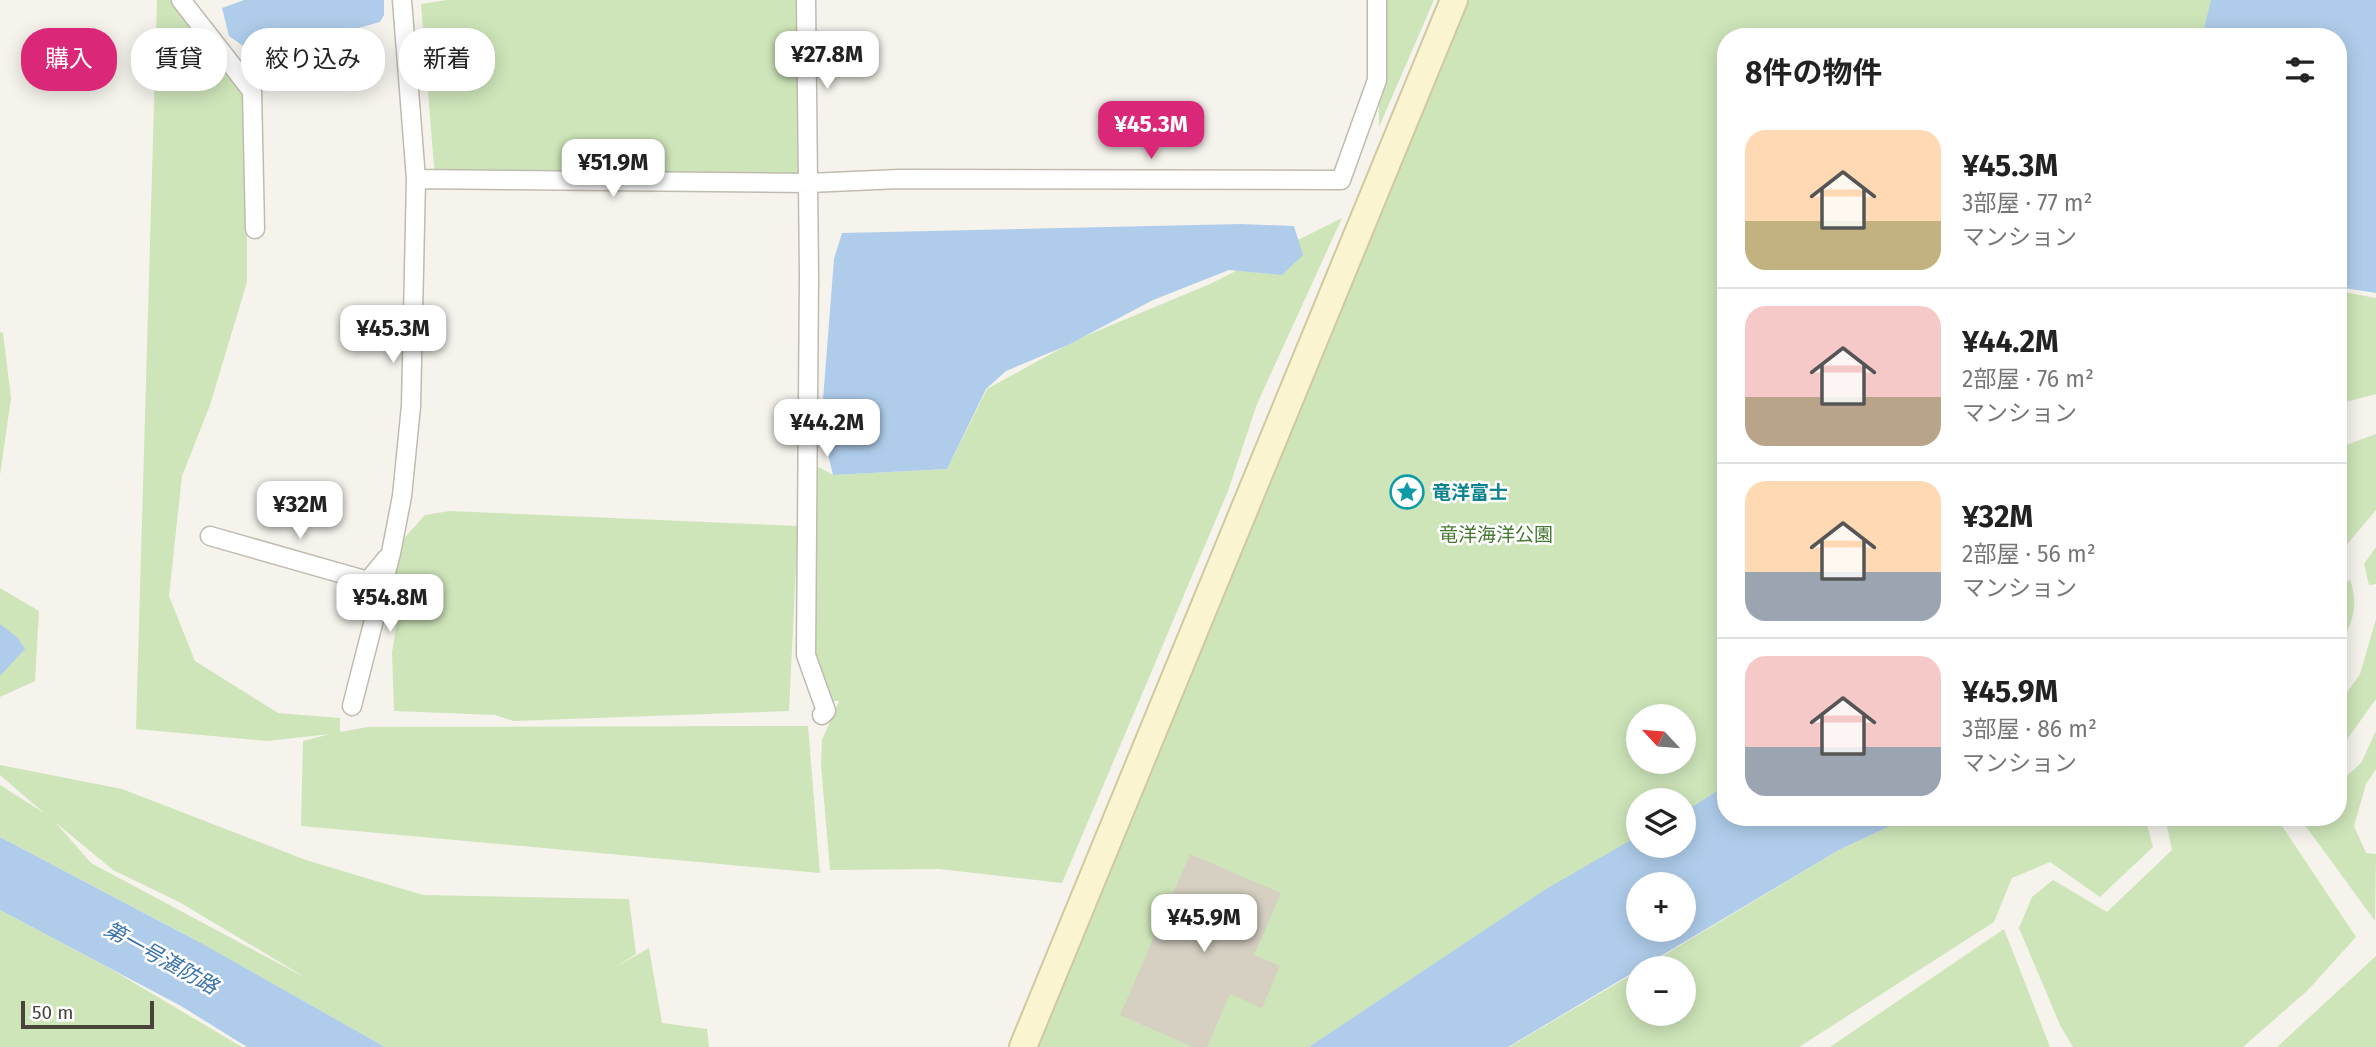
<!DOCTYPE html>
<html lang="ja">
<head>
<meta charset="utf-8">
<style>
	:root { --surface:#fff; --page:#f6f6f6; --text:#222; --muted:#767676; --line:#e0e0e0; --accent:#db2777 }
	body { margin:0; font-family:"Fira Sans","Noto Sans JP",sans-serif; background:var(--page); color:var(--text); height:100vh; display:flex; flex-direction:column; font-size:26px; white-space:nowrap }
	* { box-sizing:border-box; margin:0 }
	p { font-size:23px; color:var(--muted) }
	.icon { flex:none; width:38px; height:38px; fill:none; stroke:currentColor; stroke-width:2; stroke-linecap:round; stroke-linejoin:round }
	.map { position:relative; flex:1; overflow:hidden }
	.details { position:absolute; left:1717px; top:28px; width:630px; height:798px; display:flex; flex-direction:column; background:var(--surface); border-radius:28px; box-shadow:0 4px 18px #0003 }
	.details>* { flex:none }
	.banner { position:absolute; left:21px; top:28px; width:665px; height:63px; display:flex; gap:14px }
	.needle { width:46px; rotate:296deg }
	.fabs { position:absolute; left:1626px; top:704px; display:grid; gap:14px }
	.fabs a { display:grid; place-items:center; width:70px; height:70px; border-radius:50%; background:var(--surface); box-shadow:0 4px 18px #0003; font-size:35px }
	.scale { position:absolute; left:21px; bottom:18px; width:133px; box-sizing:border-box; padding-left:7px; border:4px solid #49443a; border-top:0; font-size:19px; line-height:24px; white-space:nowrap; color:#49443a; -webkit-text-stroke:5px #fff; paint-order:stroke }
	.price { position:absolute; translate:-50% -60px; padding:0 16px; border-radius:14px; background:#fff; color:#222; font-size:23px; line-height:46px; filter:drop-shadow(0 2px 4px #0008) }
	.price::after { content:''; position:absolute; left:50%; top:42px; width:21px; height:16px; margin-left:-10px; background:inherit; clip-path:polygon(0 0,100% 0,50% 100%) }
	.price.current { background:var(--accent); color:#fff }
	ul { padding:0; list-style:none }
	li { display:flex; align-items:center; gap:21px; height:175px; padding:0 28px }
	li+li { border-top:2px solid var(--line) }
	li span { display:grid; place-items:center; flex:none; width:196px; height:140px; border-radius:21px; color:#555 }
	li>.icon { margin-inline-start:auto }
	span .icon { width:84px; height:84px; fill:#fffc; stroke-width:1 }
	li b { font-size:30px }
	h2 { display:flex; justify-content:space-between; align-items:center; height:84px; padding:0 28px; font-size:30px }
	.pill { padding:0 24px; border-radius:28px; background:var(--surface); box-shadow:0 4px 18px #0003; font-size:24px; line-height:63px }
	.pill.current { background:var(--accent); color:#fff }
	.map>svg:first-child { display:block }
	.green { fill:#cee5b9; fill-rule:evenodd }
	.water { fill:#afcdeb; fill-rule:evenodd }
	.building { fill:#d6d0c3 }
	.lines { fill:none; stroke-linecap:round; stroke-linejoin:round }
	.street-casing { stroke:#c0bbaf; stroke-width:21 }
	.secondary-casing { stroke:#d0c8a0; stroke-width:30 }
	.street { stroke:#fff; stroke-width:18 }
	.secondary { stroke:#faf4d1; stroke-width:26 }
	.labels { text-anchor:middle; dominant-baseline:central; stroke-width:5; stroke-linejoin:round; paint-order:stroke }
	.culture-label { font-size:19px; font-weight:bold; fill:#0d838f; stroke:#fff; text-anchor:start }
	.park-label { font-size:19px; fill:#467731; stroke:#fff }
	.water-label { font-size:21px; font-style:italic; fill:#3b73ad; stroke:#fff }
</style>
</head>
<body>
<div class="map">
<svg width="2376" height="1047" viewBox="0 0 2376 1047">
	<rect width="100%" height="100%" fill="#f5f3ec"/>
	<path class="green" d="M 157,0 L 181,0 L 247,83 L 247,282 L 210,405 L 182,476 L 169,596 L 195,661 L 278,713 L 340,718 L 340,732 L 368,727 L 808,726 L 820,873 L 301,826 L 303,741 L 330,734 L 267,741 L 136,729 Z
		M 447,0 L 806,0 L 809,183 L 435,179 L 421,4 Z
		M 1378,0 L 1434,0 L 1379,127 Z
		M 1469,0 L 2223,0 L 2212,37 L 1726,37 L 1725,787 L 1688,813 L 1684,811 L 1684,800 L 1638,800 L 1638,839 L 1571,875 L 1398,993 L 1309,1047 L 1023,1047 L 1181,665 ZM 1638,716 L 1684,716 L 1684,761 L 1638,761 Z
		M 1342,218 L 1257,404 L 1228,491 L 1062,883 L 939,869 L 830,870 L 821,765 L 822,740 L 839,701 L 823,701 L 809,665 L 808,461 L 833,475 L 947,469 L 987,389 L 1078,339 L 1210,284 Z
		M 2338,291 L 2376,298 L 2376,394 L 2338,404 Z
		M 0,332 L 3,333 L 11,398 L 0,475 Z
		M 2376,434 L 2376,510 L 2338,555 L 2338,448 Z
		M 450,511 L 798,526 L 789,711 L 513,721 L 495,715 L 394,711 L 392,652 L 399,612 L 391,553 L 425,515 Z
		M 2376,547 L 2376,584 L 2369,585 L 2364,564 Z
		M 2350,579 C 2359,607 2353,622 2338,648 L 2338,591 Z
		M 0,588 L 39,611 L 35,681 L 0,697 Z
		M 2376,619 L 2376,699 L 2338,752 L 2338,705 L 2360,674 Z
		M 2376,731 L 2376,769 L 2366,784 L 2354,826 L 2366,853 L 2376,854 L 2375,921 L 2299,817 L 2338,817 L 2338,784 L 2361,763 Z
		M 0,765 L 122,789 L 306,860 L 423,895 L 629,899 L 636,954 L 616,967 L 649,948 L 662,1023 L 707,1029 L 709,1047 L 385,1047 L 188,936 L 0,837 L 0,785 L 44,813 L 0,775 ZM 55,822 L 113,870 L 181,903 L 308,979 L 91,863 Z
		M 1909,817 L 2145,817 L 2153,847 L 2100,897 L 2050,862 L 2012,878 L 1994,922 L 1799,1047 L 1509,1047 L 1638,971 L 1638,1013 L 1684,1013 L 1684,968 L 1643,968 L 1839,850 Z
		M 2165,817 L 2276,817 L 2356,937 L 2308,990 L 2243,1047 L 2073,1047 L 2060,1025 L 2019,928 L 2032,897 L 2053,880 L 2107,912 L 2172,850 Z
		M 0,910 L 109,968 L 242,1047 L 0,1047 Z
		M 2004,929 L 2050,1047 L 1830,1047 Z
		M 2376,956 L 2376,1047 L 2277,1047 Z"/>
	<path class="water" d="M 244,0 L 384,0 L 384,15 L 380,22 L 257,56 L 229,36 L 222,8 Z
		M 2211,0 L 2376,0 L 2376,293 L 2338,287 L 2338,37 L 2202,37 Z
		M 1241,224 L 1294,226 L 1303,255 L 1282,275 L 1229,270 L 1153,300 L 1068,345 L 1006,371 L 986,389 L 947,469 L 833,475 L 821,425 L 834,259 L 842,233 Z
		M 0,624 L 18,638 L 25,649 L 0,676 Z
		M 1725,786 L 1726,817 L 1909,817 L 1839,850 L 1508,1047 L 1309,1047 L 1546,889 L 1631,840 L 1638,836 L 1638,845 L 1684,845 L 1684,812 ZM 1638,884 L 1684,884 L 1684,929 L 1638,929 Z
		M 0,837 L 201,943 L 385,1047 L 247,1047 L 181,1006 L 0,910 Z"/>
	<path class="building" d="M 1190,854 L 1281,893 L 1254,955 L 1280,966 L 1262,1008 L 1230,994 L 1207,1047 L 1193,1047 L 1120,1015 Z"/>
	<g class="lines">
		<defs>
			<path id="street" d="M 181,0 L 252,91 L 255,229
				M 806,0 L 809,275 L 806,655 L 826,711 L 822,715
				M 416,179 L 809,183 L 899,179 L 1341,180 L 1377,80 L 1377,0
				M 210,536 L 368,581 L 387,558
				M 352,706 L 391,553 L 402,496 L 411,406 L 416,179 L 402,0"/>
			<path id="secondary" d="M 1023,1047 L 1454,0"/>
		</defs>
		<use href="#street" class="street-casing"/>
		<use href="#secondary" class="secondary-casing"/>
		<use href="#street" class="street"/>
		<use href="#secondary" class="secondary"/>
	</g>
	<defs>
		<symbol id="sight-ring" viewBox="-11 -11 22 22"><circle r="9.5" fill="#fff" stroke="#0f9aa8" stroke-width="1.5"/><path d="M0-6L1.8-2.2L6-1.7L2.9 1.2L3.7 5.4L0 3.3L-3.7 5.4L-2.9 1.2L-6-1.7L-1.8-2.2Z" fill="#0f9aa8"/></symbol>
	</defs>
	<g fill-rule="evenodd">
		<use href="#sight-ring" x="1388" y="473" width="38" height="38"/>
	</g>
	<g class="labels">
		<g class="culture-label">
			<text x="1432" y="492">竜洋富士</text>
		</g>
		<g class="park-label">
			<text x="1496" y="534">竜洋海洋公園</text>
		</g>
		<g class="water-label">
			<text transform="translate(161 958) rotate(29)">第一号湛防路</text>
		</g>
	</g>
</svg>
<div class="fabs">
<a><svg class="needle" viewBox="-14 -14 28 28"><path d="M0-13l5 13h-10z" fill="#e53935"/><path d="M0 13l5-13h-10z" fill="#767676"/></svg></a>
<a><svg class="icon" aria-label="layers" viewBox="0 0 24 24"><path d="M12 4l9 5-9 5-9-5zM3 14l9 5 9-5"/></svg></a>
<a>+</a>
<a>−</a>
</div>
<div class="scale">50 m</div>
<b class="price" style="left:827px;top:91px">¥27.8M</b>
<b class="price current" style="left:1151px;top:161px">¥45.3M</b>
<b class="price" style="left:613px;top:199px">¥51.9M</b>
<b class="price" style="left:393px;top:365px">¥45.3M</b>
<b class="price" style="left:827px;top:459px">¥44.2M</b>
<b class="price" style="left:300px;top:541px">¥32M</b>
<b class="price" style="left:390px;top:634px">¥54.8M</b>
<b class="price" style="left:1204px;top:954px">¥45.9M</b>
<div class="banner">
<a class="pill current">購入</a>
<a class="pill">賃貸</a>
<a class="pill">絞り込み</a>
<a class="pill">新着</a>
</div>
<section class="details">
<h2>8件の物件<svg class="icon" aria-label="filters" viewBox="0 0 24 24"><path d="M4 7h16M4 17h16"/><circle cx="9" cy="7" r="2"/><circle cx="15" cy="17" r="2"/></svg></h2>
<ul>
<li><span style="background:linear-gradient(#ffd9b3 65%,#c2b280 0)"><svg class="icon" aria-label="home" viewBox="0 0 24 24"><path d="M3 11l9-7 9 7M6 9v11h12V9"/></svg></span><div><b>¥45.3M</b><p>3部屋 · 77 m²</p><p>マンション</p></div></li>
<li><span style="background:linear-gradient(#f6c9c9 65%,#b9a48a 0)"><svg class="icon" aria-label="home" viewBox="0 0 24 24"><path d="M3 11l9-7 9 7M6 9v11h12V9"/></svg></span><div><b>¥44.2M</b><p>2部屋 · 76 m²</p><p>マンション</p></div></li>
<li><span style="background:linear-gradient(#ffd9b3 65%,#9aa5b1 0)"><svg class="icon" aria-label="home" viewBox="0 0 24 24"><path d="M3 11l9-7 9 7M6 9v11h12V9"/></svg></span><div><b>¥32M</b><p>2部屋 · 56 m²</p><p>マンション</p></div></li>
<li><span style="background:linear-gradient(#f6c9c9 65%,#9aa5b1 0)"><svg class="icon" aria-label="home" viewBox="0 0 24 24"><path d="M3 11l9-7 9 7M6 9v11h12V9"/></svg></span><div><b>¥45.9M</b><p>3部屋 · 86 m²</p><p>マンション</p></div></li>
</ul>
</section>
</div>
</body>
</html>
